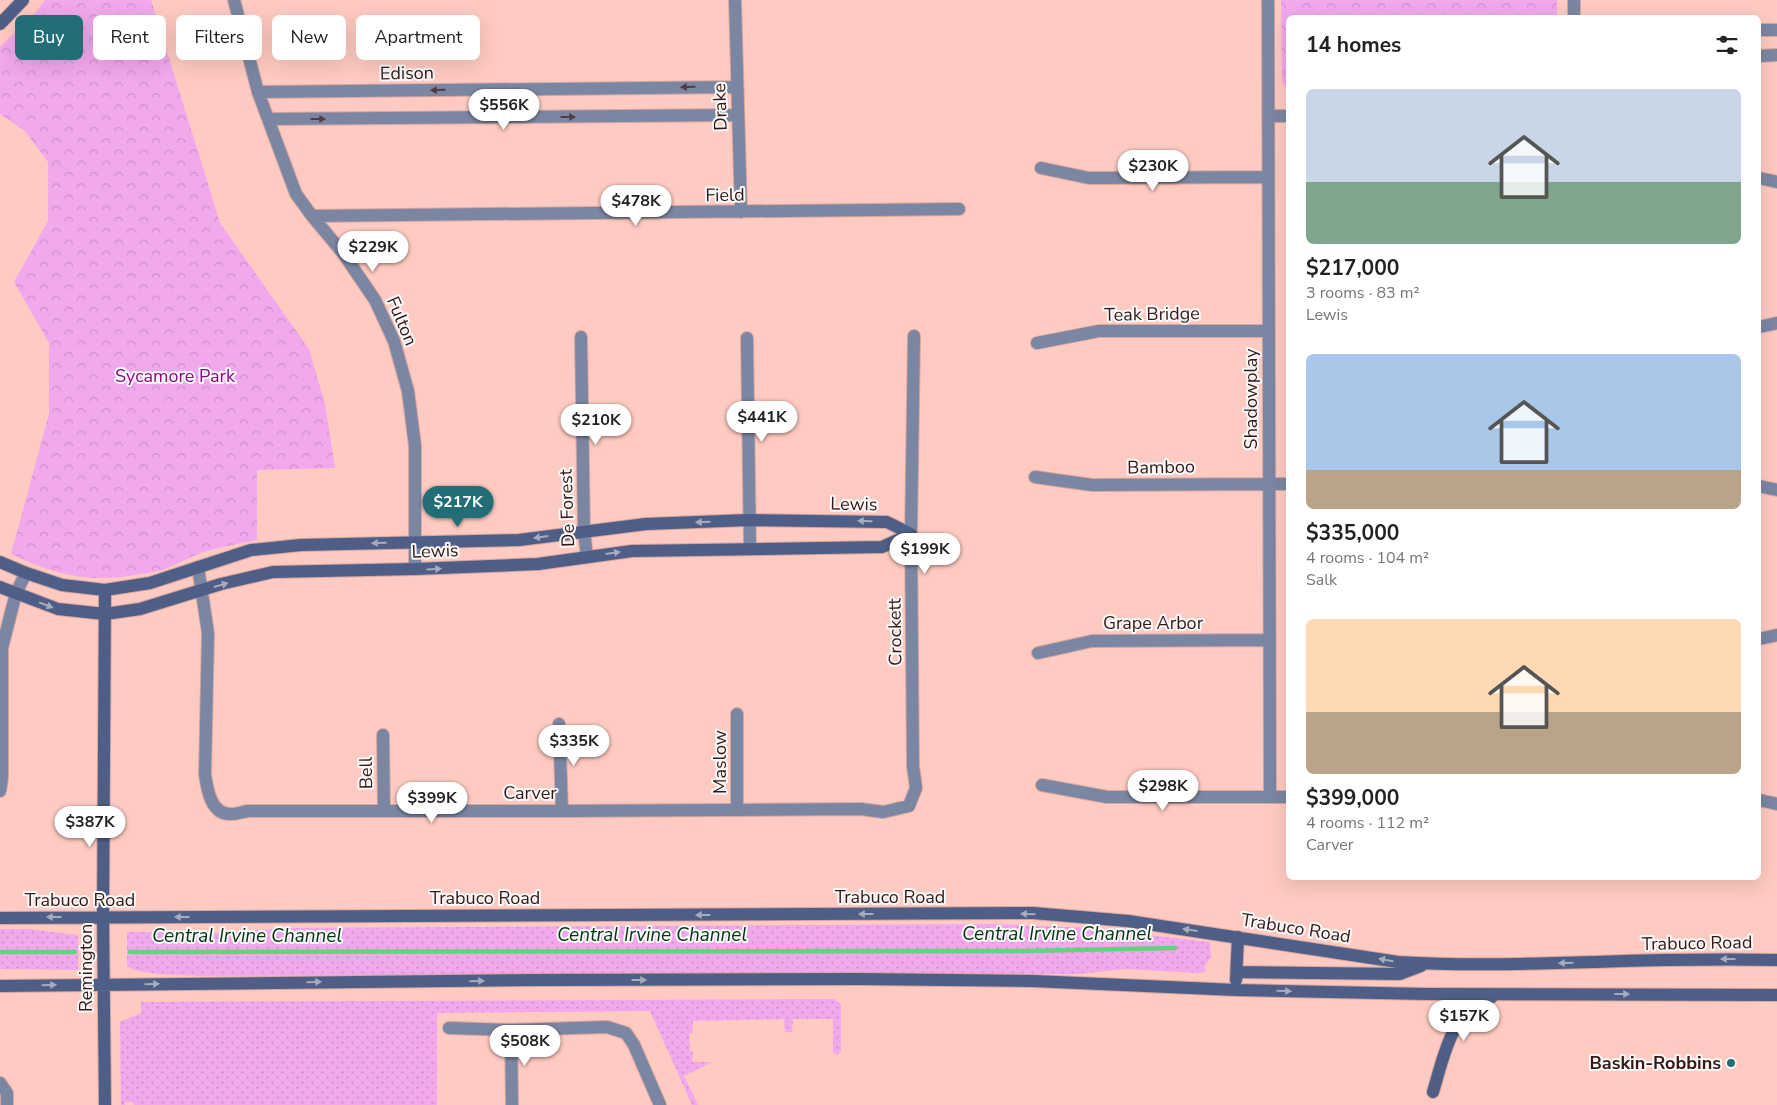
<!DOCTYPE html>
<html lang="en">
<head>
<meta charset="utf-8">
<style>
	:root { --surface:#fff; --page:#f6f6f6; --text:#222; --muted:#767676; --accent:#236d77 }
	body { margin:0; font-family:"Nunito Sans",sans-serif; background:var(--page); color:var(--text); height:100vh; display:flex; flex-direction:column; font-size:19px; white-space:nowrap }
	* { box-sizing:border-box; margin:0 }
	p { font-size:16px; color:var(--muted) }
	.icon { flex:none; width:28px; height:28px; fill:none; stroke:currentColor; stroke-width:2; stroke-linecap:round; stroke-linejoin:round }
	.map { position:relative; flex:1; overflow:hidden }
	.details { position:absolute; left:1286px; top:15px; width:475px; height:865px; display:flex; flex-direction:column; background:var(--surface); border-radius:8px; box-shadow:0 5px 20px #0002 }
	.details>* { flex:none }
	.banner { position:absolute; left:15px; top:15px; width:475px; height:45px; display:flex; gap:10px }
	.price { position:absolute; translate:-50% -42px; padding:0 11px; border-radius:18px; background:#fff; color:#222; font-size:16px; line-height:32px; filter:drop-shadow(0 1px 2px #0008) }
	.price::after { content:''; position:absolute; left:50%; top:30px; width:15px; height:11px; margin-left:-8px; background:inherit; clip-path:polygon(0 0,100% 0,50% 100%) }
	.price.current { background:var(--accent); color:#fff }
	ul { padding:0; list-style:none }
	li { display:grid; align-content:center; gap:10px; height:265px; padding:0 20px }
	li span { display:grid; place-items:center; height:155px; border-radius:8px; color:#555 }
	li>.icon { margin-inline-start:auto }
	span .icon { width:90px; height:90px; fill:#fffc; stroke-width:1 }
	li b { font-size:21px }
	h2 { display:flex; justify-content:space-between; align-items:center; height:60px; padding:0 20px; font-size:21px }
	.pill { padding:0 18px; border-radius:8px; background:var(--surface); box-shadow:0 5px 20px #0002; font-size:18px; line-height:45px }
	.pill.current { background:var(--accent); color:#fff }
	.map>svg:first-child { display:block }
	.grass { fill:url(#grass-dots) }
	.park { fill:url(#park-crowns) }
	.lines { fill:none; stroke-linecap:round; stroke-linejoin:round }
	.stream { stroke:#61d57b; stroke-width:4.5 }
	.street-casing { stroke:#d6a69f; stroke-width:14 }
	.secondary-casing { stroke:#d6a69f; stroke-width:14 }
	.street { stroke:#7b86a3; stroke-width:12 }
	.secondary { stroke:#4f5e87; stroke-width:12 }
	.oneway { fill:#4f3e46 }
	.oneway2 { fill:#a4acc0 }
	.poi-dot { fill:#236d77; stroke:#f9f9f9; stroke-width:2 }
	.labels { text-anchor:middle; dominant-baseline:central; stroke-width:4; stroke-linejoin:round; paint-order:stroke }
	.street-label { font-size:18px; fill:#371814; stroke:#f9f9f9 }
	.park-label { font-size:18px; fill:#850884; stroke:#f9f9f9 }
	.poi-label { font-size:18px; font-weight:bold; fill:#371814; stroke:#f9f9f9; text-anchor:end }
	.water-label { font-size:19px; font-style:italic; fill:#033412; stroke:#f9f9f9 }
</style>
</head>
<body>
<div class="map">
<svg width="1777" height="1105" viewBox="0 0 1777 1105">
	<defs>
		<pattern id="grass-dots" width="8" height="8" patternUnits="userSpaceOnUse" patternTransform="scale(1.25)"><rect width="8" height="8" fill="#f1a8ec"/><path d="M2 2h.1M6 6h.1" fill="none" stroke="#cf90ca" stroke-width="1.8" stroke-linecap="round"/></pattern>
		<pattern id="park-crowns" width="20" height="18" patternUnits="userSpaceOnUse" patternTransform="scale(1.25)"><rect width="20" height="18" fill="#f1a8ec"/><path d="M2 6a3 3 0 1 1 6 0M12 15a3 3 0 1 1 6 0" fill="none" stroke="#cf90ca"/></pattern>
	</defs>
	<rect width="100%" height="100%" fill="#fecac2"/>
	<path class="grass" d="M 994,924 L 1089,928 L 1209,942 L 1210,943 L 1211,957 L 1204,967 L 1207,971 L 1199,973 L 1125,969 L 1079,974 L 853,973 L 201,976 C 187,975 136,975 127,966 L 127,932 L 224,933 L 284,928 Z
		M 0,929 L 29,929 L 78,935 L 78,970 L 0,969 Z
		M 834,999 L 841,1004 L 841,1052 L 837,1055 L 833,1052 L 833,1019 L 793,1019 L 792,1032 L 785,1032 L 784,1019 L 693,1021 L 692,1033 L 689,1033 L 690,1051 L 693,1052 L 692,1062 L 712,1062 L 684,1076 L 698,1105 L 692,1105 L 650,1011 L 437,1013 L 437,1105 L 134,1105 L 133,1102 L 125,1102 L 125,1105 L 121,1105 L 120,1022 L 141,1013 L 141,1002 Z"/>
	<path class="park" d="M 45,0 L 151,0 L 220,223 L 309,349 L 325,404 L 335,468 L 257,470 L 257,540 C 238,544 219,547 201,553 C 188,558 176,565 162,570 C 155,572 147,573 140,574 C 92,584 54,575 11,554 L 49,414 L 49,343 L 14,282 L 48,221 L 48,162 L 25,131 L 0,114 L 0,47 L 36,12 Z
		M 1281,0 L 1557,0 L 1557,17 L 1289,18 L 1289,95 L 1282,81 Z"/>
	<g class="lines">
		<path class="stream" d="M 0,952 L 75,952
			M 130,952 L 1022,951 L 1175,948"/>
		<defs>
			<path id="street" d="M 234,0 L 258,92 L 296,194 L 312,216 L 343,253 L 375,300 L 394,341 L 408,391 L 415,446 L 415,569
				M 735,0 L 741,212
				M 1268,0 L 1270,797
				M 1574,0 L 1574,18
				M 1759,30 L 1777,30
				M 1759,56 L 1777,55
				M 258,92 L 737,87
				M 1268,116 L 1289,116
				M 269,119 L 738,115
				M 1041,168 L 1089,178 L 1268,177
				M 1759,178 L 1777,182
				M 312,216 L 959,209
				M 1759,327 L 1777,323
				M 581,337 L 584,531 L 587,557
				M 747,338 L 750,549
				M 1037,343 L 1099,331 L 1269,331
				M 1035,477 L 1092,485 L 1289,484
				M 1759,486 L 1777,490
				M 198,567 L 208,633 L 205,774 C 207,789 211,815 231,814 C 237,814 242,812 248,811 L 562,811 L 861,809 L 883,812 L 909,806 L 916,788 L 913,766 L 911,534 L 914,336
				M 1759,639 L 1777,635
				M 1038,653 L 1092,641 L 1270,640
				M 737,714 L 737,809
				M 559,724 L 562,811
				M 383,735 L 384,810
				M 1042,785 L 1107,797 L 1289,797
				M 0,791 L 2,778 L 2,648 L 16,593 L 26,573
				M 1759,800 L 1777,804
				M 449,1028 L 511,1030 L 607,1027 L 626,1033 L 634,1045 L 660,1105
				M 511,1030 L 512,1105
				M 0,1083 L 7,1093 L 7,1105"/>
			<path id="secondary" d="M 0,24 L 23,0
				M 0,562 L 26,573 L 62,585 L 105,590 L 150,583 L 251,550 L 301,545 L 519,540 L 646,524 L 749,520 L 887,522 L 911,534
				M 0,587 L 58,609 L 105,614 L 140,609 L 221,584 L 273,572 L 415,569 L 538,564 L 632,551 L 882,547 L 911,534
				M 105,590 L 103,917 L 105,1105
				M 0,918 L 1033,913 L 1128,921 L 1398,962 C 1464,966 1529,964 1595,962 C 1656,960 1716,959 1777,960
				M 1237,972 L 1400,974 L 1421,966
				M 1236,980 L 1238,937
				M 0,986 L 540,980 L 859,979 L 1033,981 L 1236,990 L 1426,994 L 1777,995
				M 1433,1092 C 1444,1056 1451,1010 1492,997"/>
		</defs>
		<use href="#street" class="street-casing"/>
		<use href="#secondary" class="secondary-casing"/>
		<use href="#street" class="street"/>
		<use href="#secondary" class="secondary"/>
	</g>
	<defs><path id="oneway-solid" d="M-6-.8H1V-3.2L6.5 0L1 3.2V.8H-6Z" transform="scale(1.25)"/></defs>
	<g class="oneway">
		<use href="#oneway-solid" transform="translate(688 87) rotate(179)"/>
		<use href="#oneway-solid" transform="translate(438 90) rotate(179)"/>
		<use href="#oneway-solid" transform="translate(568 117)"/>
		<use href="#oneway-solid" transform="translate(318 119)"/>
	</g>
	<g class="oneway2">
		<use href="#oneway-solid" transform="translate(865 521) rotate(-179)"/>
		<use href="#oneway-solid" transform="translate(703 522) rotate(178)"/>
		<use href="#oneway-solid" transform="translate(541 537) rotate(172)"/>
		<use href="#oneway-solid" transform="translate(379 543) rotate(179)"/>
		<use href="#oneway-solid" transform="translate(613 553) rotate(-8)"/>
		<use href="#oneway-solid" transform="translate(434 569) rotate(-3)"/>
		<use href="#oneway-solid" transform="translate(221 585) rotate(-16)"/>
		<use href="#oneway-solid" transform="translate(46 605) rotate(21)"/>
		<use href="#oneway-solid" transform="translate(866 914) rotate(180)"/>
		<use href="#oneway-solid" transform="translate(1028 914) rotate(-179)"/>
		<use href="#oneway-solid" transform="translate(703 915) rotate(180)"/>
		<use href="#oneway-solid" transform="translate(54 917) rotate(180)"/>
		<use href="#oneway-solid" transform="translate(182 917) rotate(-180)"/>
		<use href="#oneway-solid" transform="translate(1190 930) rotate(-172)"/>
		<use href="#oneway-solid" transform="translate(1728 959) rotate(-180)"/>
		<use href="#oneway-solid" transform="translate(1386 960) rotate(-170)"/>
		<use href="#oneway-solid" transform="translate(1566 963) rotate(178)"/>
		<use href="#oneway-solid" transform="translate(639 980)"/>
		<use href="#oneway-solid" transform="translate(477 981) rotate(-1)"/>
		<use href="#oneway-solid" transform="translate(314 982) rotate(-1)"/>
		<use href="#oneway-solid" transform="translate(152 984) rotate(-1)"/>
		<use href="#oneway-solid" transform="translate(49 985) rotate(-1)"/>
		<use href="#oneway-solid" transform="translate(1284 991) rotate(1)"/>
		<use href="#oneway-solid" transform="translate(1622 994)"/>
	</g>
	<circle class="poi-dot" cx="1731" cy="1063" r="5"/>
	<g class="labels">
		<g class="street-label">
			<text transform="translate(407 73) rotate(-1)">Edison</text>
			<text transform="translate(720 107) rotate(-92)">Drake</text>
			<text transform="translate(725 195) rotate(-1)">Field</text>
			<text transform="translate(1152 314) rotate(-1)">Teak Bridge</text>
			<text transform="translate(402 321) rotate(67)">Fulton</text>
			<text transform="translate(1251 399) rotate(-90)">Shadowplay</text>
			<text transform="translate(1161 467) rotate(-1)">Bamboo</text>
			<text transform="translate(854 504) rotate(1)">Lewis</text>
			<text transform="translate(567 508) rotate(-92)">De Forest</text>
			<text transform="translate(435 551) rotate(-2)">Lewis</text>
			<text x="1153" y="623">Grape Arbor</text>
			<text transform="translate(895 632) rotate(-91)">Crockett</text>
			<text transform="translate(720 762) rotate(-90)">Maslow</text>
			<text transform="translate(366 773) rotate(-91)">Bell</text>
			<text x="530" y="793">Carver</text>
			<text x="890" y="897">Trabuco Road</text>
			<text x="485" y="898">Trabuco Road</text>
			<text x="80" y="900">Trabuco Road</text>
			<text transform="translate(1296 928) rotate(9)">Trabuco Road</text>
			<text transform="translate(1697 943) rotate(-1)">Trabuco Road</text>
			<text transform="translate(86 968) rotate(-90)">Remington</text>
		</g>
		<g class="park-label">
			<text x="175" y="376">Sycamore Park</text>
		</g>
		<g class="poi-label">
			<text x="1721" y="1063">Baskin-Robbins</text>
		</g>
		<g class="water-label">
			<text x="1057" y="934">Central Irvine Channel</text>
			<text x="652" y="935">Central Irvine Channel</text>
			<text x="247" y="936">Central Irvine Channel</text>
		</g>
	</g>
</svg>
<b class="price" style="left:504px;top:131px">$556K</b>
<b class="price" style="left:1153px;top:192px">$230K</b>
<b class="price" style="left:636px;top:227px">$478K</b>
<b class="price" style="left:373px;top:273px">$229K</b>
<b class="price" style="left:762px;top:443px">$441K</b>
<b class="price" style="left:596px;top:446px">$210K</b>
<b class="price current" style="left:458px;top:528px">$217K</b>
<b class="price" style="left:925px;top:575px">$199K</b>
<b class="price" style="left:574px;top:767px">$335K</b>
<b class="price" style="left:1163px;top:812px">$298K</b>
<b class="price" style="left:432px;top:824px">$399K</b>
<b class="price" style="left:90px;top:848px">$387K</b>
<b class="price" style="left:1464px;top:1042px">$157K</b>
<b class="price" style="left:525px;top:1067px">$508K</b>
<div class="banner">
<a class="pill current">Buy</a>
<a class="pill">Rent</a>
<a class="pill">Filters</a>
<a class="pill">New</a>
<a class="pill">Apartment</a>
</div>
<section class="details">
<h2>14 homes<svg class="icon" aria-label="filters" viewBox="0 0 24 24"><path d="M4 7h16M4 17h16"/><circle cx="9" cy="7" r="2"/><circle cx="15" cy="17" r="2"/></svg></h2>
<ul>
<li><span style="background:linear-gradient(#c9d6e8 60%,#7fa58c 0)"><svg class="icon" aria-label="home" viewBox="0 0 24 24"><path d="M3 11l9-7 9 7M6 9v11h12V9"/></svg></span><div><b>$217,000</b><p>3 rooms · 83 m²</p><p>Lewis</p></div></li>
<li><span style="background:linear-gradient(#a9c7e8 75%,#b9a48a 0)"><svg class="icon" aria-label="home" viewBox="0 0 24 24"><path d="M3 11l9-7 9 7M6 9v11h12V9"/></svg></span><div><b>$335,000</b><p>4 rooms · 104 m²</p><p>Salk</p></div></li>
<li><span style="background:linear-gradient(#ffd9b3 60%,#b9a48a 0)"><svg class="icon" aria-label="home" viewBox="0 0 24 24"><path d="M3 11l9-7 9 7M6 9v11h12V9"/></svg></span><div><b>$399,000</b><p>4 rooms · 112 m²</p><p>Carver</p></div></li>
</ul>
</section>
</div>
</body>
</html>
